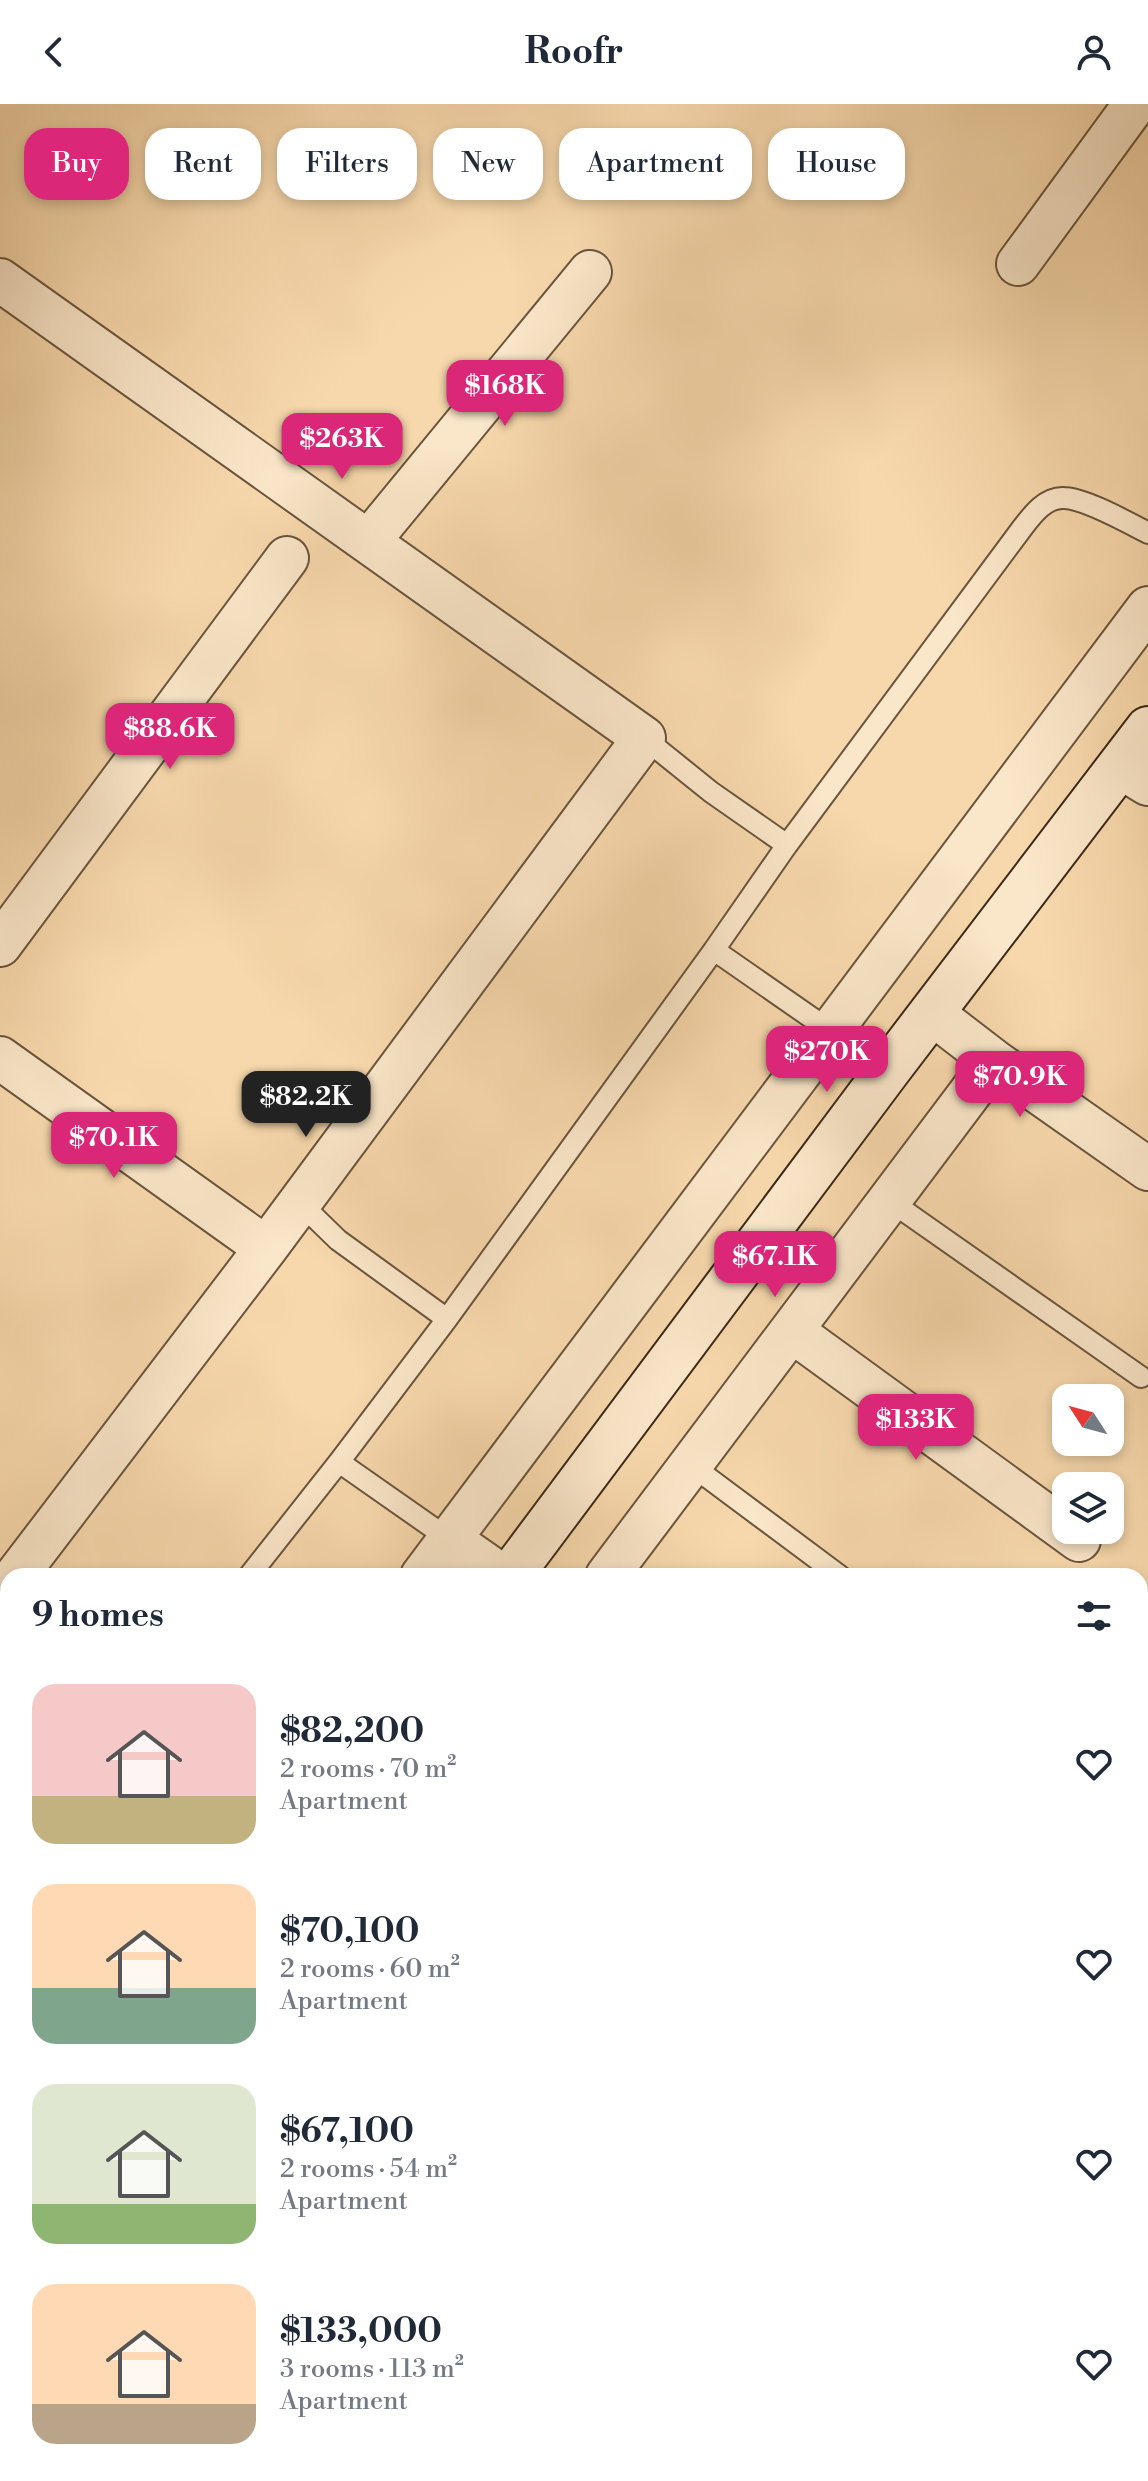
<!DOCTYPE html>
<html lang="en">
<head>
<meta charset="utf-8">
<style>
	:root { --surface:#fff; --page:#f2f2f3; --text:#1f2937; --muted:#747a83; --accent:#db2777 }
	body { margin:0; font-family:"Libre Bodoni",serif; background:var(--page); color:var(--text); height:100vh; display:flex; flex-direction:column; font-size:30px; white-space:nowrap }
	* { box-sizing:border-box; margin:0 }
	p { font-size:26px; color:var(--muted) }
	.icon { flex:none; width:44px; height:44px; fill:none; stroke:currentColor; stroke-width:2; stroke-linecap:round; stroke-linejoin:round }
	.map { position:relative; flex:1; overflow:hidden }
	.panel { position:absolute; left:0px; top:1464px; width:1148px; height:914px; display:flex; flex-direction:column; background:var(--surface); border-radius:24px 24px 0 0; box-shadow:0 4px 12px #0003 }
	.panel>* { flex:none }
	.hud { position:absolute; left:24px; top:24px; width:1100px; height:72px; display:flex; gap:16px }
	.needle { width:52px; rotate:306deg }
	.controls { position:absolute; left:1052px; top:1280px; display:grid; gap:16px }
	.controls a { display:grid; place-items:center; width:72px; height:72px; border-radius:16px; background:var(--surface); box-shadow:0 4px 12px #0003; font-size:40px }
	.price { position:absolute; translate:-50% -68px; padding:0 18px; border-radius:16px; background:var(--accent); color:#fff; font-size:26px; line-height:52px; filter:drop-shadow(0 2px 4px #0008) }
	.price::after { content:''; position:absolute; left:50%; top:48px; width:24px; height:18px; margin-left:-12px; background:inherit; clip-path:polygon(0 0,100% 0,50% 100%) }
	.price.current { background:#222; color:#fff }
	ul { padding:0; list-style:none }
	li { display:flex; align-items:center; gap:24px; height:200px; padding:0 32px }
	li span { display:grid; place-items:center; flex:none; width:224px; height:160px; border-radius:24px; color:#555 }
	li>.icon { margin-inline-start:auto }
	span .icon { width:96px; height:96px; fill:#fffc; stroke-width:1 }
	li b { font-size:34px }
	h2 { display:flex; justify-content:space-between; align-items:center; height:96px; padding:0 32px; font-size:34px }
	.tag { padding:0 28px; border-radius:24px; background:var(--surface); box-shadow:0 4px 12px #0003; font-size:28px; line-height:72px }
	.tag.current { background:var(--accent); color:#fff }
	header { display:flex; justify-content:space-between; align-items:center; height:104px; padding:0 32px; background:var(--surface); font-size:36px; font-weight:800 }
	.map>svg:first-child { display:block }
	.lines { fill:none; stroke-linecap:round; stroke-linejoin:round }
	.lane-casing { stroke:#69553c; stroke-width:24 }
	.street-casing { stroke:#69553c; stroke-width:46 }
	.secondary-casing { stroke:#3a2917; stroke-width:48 }
	.lane { stroke:#fae6c9; stroke-width:20 }
	.street { stroke:#fae6c9; stroke-width:42 }
	.secondary { stroke:#fae6c9; stroke-width:44 }
</style>
</head>
<body>
<header><svg class="icon" aria-label="back" viewBox="0 0 24 24"><path d="M15 5l-7 7 7 7"/></svg>Roofr<svg class="icon" aria-label="person" viewBox="0 0 24 24"><circle cx="12" cy="8" r="4"/><path d="M4 21q1-7 8-7t8 7"/></svg></header>
<div class="map">
<svg width="1148" height="2377" viewBox="0 0 1148 2377">
	<rect width="100%" height="100%" fill="#f7d8ac"/>
	<filter id="stains"><feTurbulence type="fractalNoise" baseFrequency=".0025" numOctaves="4"/><feColorMatrix values="0 0 0 0 .2 0 0 0 0 .09 0 0 0 0 .02 0 0 0 .5 -.17"/></filter>
	<radialGradient id="worn" r=".72"><stop offset=".6" stop-color="#630" stop-opacity="0"/><stop offset="1" stop-color="#630" stop-opacity=".3"/></radialGradient>
	<g class="lines">
		<defs>
			<path id="lane" d="M 644,634 L 711,688 L 787,741 L 714,846 L 832,928
				M 787,741 L 1023,423 C 1033,410 1046,393 1064,394 C 1084,394 1129,419 1148,429
				M 890,1097 L 1141,1273
				M 300,1099 L 338,1136 L 447,1215 L 339,1358 L 449,1435
				M 447,1215 L 714,846
				M 691,1361 L 840,1472
				M 249,1472 L 339,1358
				M 0,1786 L 8,1776
				M 0,1875 L 8,1880
				M 1140,2120 L 1148,2125
				M 106,2377 L 111,2370
				M 481,2377 L 486,2370"/>
			<path id="street" d="M 1018,160 L 1135,0
				M 0,176 L 644,634 L 266,1144 L 16,1472
				M 369,437 L 590,168
				M 1120,663 L 1148,680
				M 0,841 L 287,454
				M 933,910 L 994,957 L 1148,1065
				M 832,928 L 888,966
				M 0,954 L 266,1144
				M 792,1227 L 1079,1436
				M 449,1435 L 502,1472
				M 422,1472 L 1148,504
				M 607,1472 L 994,957
				M 1140,1906 L 1148,1912
				M 0,2034 L 8,2024
				M 0,2310 L 8,2299
				M 1140,2334 L 1148,2323
				M 284,2377 L 290,2370
				M 640,2377 L 645,2370
				M 1107,2377 L 1112,2370"/>
			<path id="secondary" d="M 510,1472 L 888,966 L 1148,625
				M 0,2160 L 8,2149"/>
		</defs>
		<use href="#lane" class="lane-casing"/>
		<use href="#street" class="street-casing"/>
		<use href="#secondary" class="secondary-casing"/>
		<use href="#lane" class="lane"/>
		<use href="#street" class="street"/>
		<use href="#secondary" class="secondary"/>
	</g>
	<rect width="100%" height="100%" filter="url(#stains)"/>
	<rect width="100%" height="100%" fill="url(#worn)"/>
</svg>
<div class="controls">
<a><svg class="needle" viewBox="-14 -14 28 28"><path d="M0-13l5 13h-10z" fill="#e53935"/><path d="M0 13l5-13h-10z" fill="#747a83"/></svg></a>
<a><svg class="icon" aria-label="layers" viewBox="0 0 24 24"><path d="M12 4l9 5-9 5-9-5zM3 14l9 5 9-5"/></svg></a>
</div>
<b class="price" style="left:505px;top:324px">$168K</b>
<b class="price" style="left:342px;top:377px">$263K</b>
<b class="price" style="left:170px;top:667px">$88.6K</b>
<b class="price" style="left:827px;top:990px">$270K</b>
<b class="price" style="left:1020px;top:1015px">$70.9K</b>
<b class="price current" style="left:306px;top:1035px">$82.2K</b>
<b class="price" style="left:114px;top:1076px">$70.1K</b>
<b class="price" style="left:775px;top:1195px">$67.1K</b>
<b class="price" style="left:916px;top:1358px">$133K</b>
<div class="hud">
<a class="tag current">Buy</a>
<a class="tag">Rent</a>
<a class="tag">Filters</a>
<a class="tag">New</a>
<a class="tag">Apartment</a>
<a class="tag">House</a>
</div>
<section class="panel">
<h2>9 homes<svg class="icon" aria-label="filters" viewBox="0 0 24 24"><path d="M4 7h16M4 17h16"/><circle cx="9" cy="7" r="2"/><circle cx="15" cy="17" r="2"/></svg></h2>
<ul>
<li><span style="background:linear-gradient(#f6c9c9 70%,#c2b280 0)"><svg class="icon" aria-label="home" viewBox="0 0 24 24"><path d="M3 11l9-7 9 7M6 9v11h12V9"/></svg></span><div><b>$82,200</b><p>2 rooms · 70 m²</p><p>Apartment</p></div><svg class="icon" aria-label="heart" viewBox="0 0 24 24"><path d="M12 20l-8-8c-3-5 5-10 8-4 3-6 11-1 8 4z"/></svg></li>
<li><span style="background:linear-gradient(#ffd9b3 65%,#7fa58c 0)"><svg class="icon" aria-label="home" viewBox="0 0 24 24"><path d="M3 11l9-7 9 7M6 9v11h12V9"/></svg></span><div><b>$70,100</b><p>2 rooms · 60 m²</p><p>Apartment</p></div><svg class="icon" aria-label="heart" viewBox="0 0 24 24"><path d="M12 20l-8-8c-3-5 5-10 8-4 3-6 11-1 8 4z"/></svg></li>
<li><span style="background:linear-gradient(#dfe7d0 75%,#8fb573 0)"><svg class="icon" aria-label="home" viewBox="0 0 24 24"><path d="M3 11l9-7 9 7M6 9v11h12V9"/></svg></span><div><b>$67,100</b><p>2 rooms · 54 m²</p><p>Apartment</p></div><svg class="icon" aria-label="heart" viewBox="0 0 24 24"><path d="M12 20l-8-8c-3-5 5-10 8-4 3-6 11-1 8 4z"/></svg></li>
<li><span style="background:linear-gradient(#ffd9b3 75%,#b9a48a 0)"><svg class="icon" aria-label="home" viewBox="0 0 24 24"><path d="M3 11l9-7 9 7M6 9v11h12V9"/></svg></span><div><b>$133,000</b><p>3 rooms · 113 m²</p><p>Apartment</p></div><svg class="icon" aria-label="heart" viewBox="0 0 24 24"><path d="M12 20l-8-8c-3-5 5-10 8-4 3-6 11-1 8 4z"/></svg></li>
</ul>
</section>
</div>
</body>
</html>
